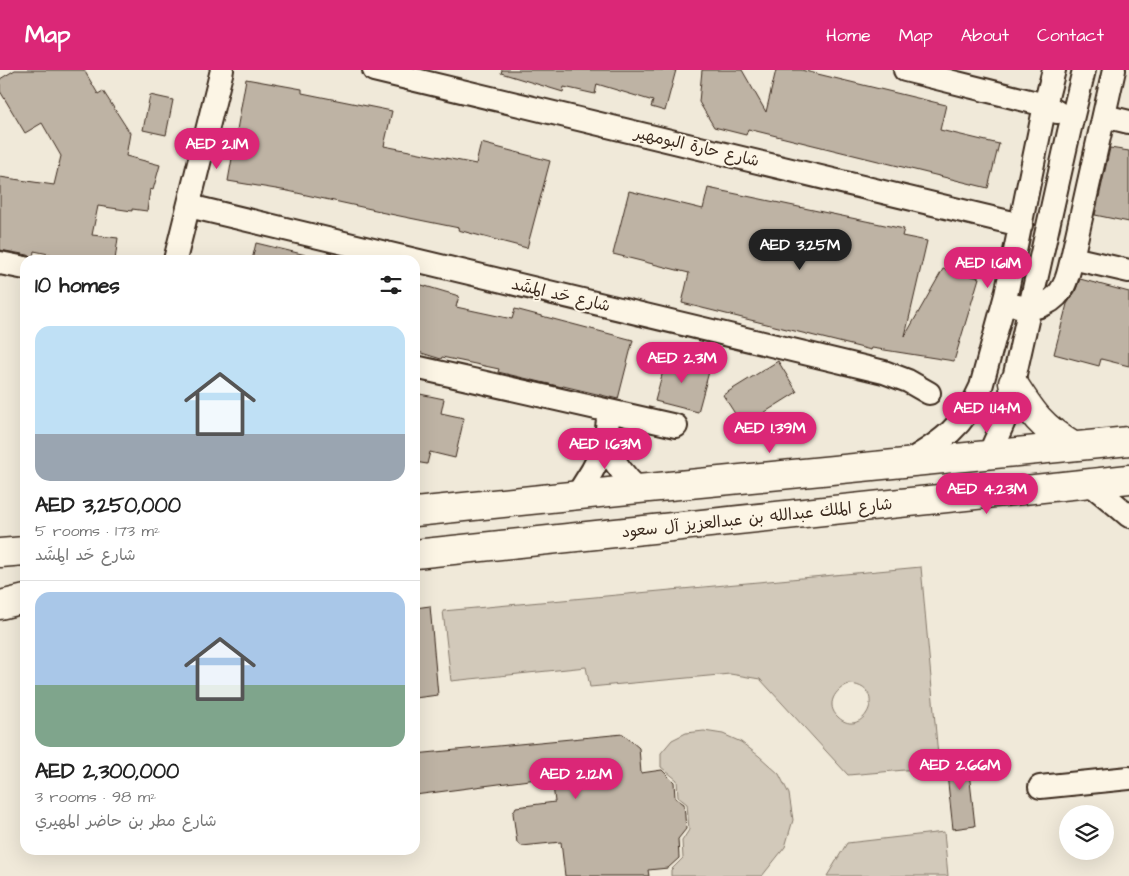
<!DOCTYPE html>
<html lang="en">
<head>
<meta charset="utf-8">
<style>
	:root { --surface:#fff; --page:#f6f6f6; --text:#222; --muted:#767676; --line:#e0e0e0; --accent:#db2777 }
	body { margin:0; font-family:"Architects Daughter","Playpen Sans Arabic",sans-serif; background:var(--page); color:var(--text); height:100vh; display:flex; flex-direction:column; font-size:19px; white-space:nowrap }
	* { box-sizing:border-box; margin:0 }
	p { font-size:16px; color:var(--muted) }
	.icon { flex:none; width:28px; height:28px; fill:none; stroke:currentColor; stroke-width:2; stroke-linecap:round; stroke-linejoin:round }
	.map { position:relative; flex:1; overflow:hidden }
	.side { position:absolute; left:20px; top:185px; width:400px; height:600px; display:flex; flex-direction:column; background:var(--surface); border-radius:15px; box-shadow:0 5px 20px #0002 }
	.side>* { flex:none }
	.buttons { position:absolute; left:1059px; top:735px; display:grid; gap:10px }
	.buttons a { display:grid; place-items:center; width:55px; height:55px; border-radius:50%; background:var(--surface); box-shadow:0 5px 20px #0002; font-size:25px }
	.price { position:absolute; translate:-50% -42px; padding:0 11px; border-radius:18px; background:var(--accent); color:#fff; font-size:16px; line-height:32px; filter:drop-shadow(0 1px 2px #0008) }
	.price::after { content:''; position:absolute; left:50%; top:30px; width:15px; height:11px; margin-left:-8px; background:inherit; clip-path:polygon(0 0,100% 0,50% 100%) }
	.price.current { background:#222; color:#fff }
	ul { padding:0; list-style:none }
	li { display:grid; align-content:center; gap:10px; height:265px; padding:0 15px }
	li+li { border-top:1px solid var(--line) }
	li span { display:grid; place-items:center; height:155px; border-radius:15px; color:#555 }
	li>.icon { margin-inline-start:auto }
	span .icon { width:90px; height:90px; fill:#fffc; stroke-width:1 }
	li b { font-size:21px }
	h2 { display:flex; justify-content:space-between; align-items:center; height:60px; padding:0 15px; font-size:21px }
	header { display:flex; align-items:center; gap:30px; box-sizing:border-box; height:70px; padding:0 25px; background:var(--accent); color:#fff }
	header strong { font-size:24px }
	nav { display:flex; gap:28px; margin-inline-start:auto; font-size:18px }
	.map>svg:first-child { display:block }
	.green { fill:#d2c9ba; stroke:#867a6c; fill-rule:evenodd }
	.building { fill:#beb3a4; stroke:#3b2a1e }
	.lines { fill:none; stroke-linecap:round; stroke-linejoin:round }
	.minor-casing { stroke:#3b2a1e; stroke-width:26 }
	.major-casing { stroke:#3b2a1e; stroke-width:31 }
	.minor { stroke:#fcf5e5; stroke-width:22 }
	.major { stroke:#fcf5e5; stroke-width:28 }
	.labels { text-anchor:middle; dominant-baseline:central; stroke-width:4; stroke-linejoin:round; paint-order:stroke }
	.street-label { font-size:16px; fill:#3b2a1e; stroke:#fcf5e5 }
</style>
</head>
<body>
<header>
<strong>Map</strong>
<nav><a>Home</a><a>Map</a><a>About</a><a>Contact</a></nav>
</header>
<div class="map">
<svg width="1129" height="806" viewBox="0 0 1129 806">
	<rect width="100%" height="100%" fill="#f0e9d9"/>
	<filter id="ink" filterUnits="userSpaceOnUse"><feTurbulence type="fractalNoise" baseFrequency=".02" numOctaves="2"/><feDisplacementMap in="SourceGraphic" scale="10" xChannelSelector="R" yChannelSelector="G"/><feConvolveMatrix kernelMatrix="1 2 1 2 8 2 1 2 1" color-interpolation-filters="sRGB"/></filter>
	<g filter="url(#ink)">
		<path class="green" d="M 921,497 L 939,697 L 848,705 L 760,609 L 730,604 L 590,617 L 586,597 L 451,611 L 443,541 ZM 849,614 C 890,616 863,671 838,647 C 825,635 835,619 849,614 Z
			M 704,661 L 723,664 L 741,672 L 759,686 L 779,704 L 789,724 L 793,750 L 785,777 L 762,806 L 671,806 L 671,800 L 683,788 L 682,771 L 689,760 L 687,734 L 678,727 L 677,710 L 661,697 L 661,683 L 672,670 L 686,663 Z
			M 944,762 L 948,806 L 827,806 L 847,773 Z"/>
		<path class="building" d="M 15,0 L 84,0 L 98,24 L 103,21 L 130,63 L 126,86 L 160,95 L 153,120 L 150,119 L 147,141 L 132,139 L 132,141 L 98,136 L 92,165 L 118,168 L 115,190 L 78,190 L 34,181 L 33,188 L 28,185 L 0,180 L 0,107 L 54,115 L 61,86 L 42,53 L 25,63 L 0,21 L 0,9 Z
			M 502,0 L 676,0 L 665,41 L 651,37 L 653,31 L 597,14 L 595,24 L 564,17 L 563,22 L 501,3 Z
			M 702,0 L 742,0 L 766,42 L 776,0 L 801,0 L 946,35 L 940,60 L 999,74 L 988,118 L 748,59 L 746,65 L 714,57 L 699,32 Z
			M 246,9 L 302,19 L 302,23 L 392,41 L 384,76 L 476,94 L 481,73 L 550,91 L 527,178 L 458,160 L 459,158 L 380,142 L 380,141 L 288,121 L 228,111 Z
			M 150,25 L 173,30 L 166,65 L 143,60 Z
			M 1110,78 L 1129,81 L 1129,152 L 1095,145 Z
			M 708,118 L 904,159 L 902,166 L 927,171 L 905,266 L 943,199 L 979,208 L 954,291 L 872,278 L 871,280 L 682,233 L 689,203 L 613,184 L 629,121 L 703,139 Z
			M 256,173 L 306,185 L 305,190 L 252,190 Z
			M 1080,209 L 1129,222 L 1129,296 L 1101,289 L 1099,296 L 1054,284 L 1067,234 L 1075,222 Z
			M 415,213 L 459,226 L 456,237 L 512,249 L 515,239 L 633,270 L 618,329 L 563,316 L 562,317 L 498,302 L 499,299 L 442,287 L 441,289 L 415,281 Z
			M 667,286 L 710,298 L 698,342 L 655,331 Z
			M 778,291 L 797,322 L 743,356 L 723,325 Z
			M 415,323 L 444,329 L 441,343 L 464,348 L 455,388 L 430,382 L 427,394 L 415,392 Z
			M 430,536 L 438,625 L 415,628 L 415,538 Z
			M 623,664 L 639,678 L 641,703 L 662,700 L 674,712 L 675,728 L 684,734 L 686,759 L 678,769 L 679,788 L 668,798 L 648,800 L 649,806 L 565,806 L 561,772 L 522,776 L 517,773 L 513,743 L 516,737 L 555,732 L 552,707 L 415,725 L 415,684 Z
			M 967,684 L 975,756 L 953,759 L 945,686 Z"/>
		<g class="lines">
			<defs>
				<path id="minor" d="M 374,0 L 1021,155
					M 905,0 L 1045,35 L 1057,42
					M 1104,46 L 1129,52
					M 189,136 L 884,302 L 908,311 L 929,323
					M 1072,188 L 1129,201
					M 175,190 L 222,0
					M 0,193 L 25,198
					M 1018,236 C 1036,242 1056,232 1064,215 C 1068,207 1070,197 1072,188 L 1114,0
					M 415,297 L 676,356
					M 605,376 C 614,392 624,406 638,419
					M 989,385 L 1004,351 L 1009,331 L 1069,62 L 1084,0
					M 907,392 C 942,372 964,356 981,317 L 1006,225 L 1045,35 L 1054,0
					M 1089,413 L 1115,434 L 1129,446
					M 577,425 L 592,401 L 605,376 L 609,341
					M 1040,717 L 1129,708"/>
				<path id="major" d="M 1013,313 C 1032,343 1041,357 1073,376
					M 415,442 L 638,419 L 1129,371
					M 0,483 L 25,481
					M 415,484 L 1129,409
					M 0,535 L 25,529"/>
			</defs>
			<use href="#minor" class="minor-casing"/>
			<use href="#major" class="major-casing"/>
			<use href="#minor" class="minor"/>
			<use href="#major" class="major"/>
		</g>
	</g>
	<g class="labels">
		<g class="street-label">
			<text transform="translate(697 77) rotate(13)">شارع حارة البومهير</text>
			<text transform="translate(561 225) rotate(13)">شارع حَد المِشَد</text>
			<text transform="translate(757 448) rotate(-6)">شارع الملك عبدالله بن عبدالعزيز آل سعود</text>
		</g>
	</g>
</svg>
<div class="buttons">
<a><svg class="icon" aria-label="layers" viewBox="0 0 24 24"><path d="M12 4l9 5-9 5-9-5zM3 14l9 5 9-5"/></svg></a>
</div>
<b class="price" style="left:217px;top:100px">AED 2.1M</b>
<b class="price current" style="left:800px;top:201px">AED 3.25M</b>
<b class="price" style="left:988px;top:219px">AED 1.61M</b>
<b class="price" style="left:682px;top:314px">AED 2.3M</b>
<b class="price" style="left:987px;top:364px">AED 1.14M</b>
<b class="price" style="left:770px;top:384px">AED 1.39M</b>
<b class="price" style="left:605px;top:400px">AED 1.63M</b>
<b class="price" style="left:987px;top:445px">AED 4.23M</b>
<b class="price" style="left:960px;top:721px">AED 2.66M</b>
<b class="price" style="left:576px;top:730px">AED 2.12M</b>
<section class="side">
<h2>10 homes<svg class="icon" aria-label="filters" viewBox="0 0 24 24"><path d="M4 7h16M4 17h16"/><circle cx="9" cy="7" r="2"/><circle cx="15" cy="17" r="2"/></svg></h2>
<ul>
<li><span style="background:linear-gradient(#bfe0f5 70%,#9aa5b1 0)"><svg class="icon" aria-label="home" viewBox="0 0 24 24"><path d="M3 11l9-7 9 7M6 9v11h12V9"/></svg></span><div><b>AED 3,250,000</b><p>5 rooms · 173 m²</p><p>شارع حَد المِشَد</p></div></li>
<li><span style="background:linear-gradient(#a9c7e8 60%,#7fa58c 0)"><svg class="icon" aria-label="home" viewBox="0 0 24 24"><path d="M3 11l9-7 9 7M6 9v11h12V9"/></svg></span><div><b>AED 2,300,000</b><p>3 rooms · 98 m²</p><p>شارع مطر بن حاضر المهيري</p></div></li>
</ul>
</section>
</div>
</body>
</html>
